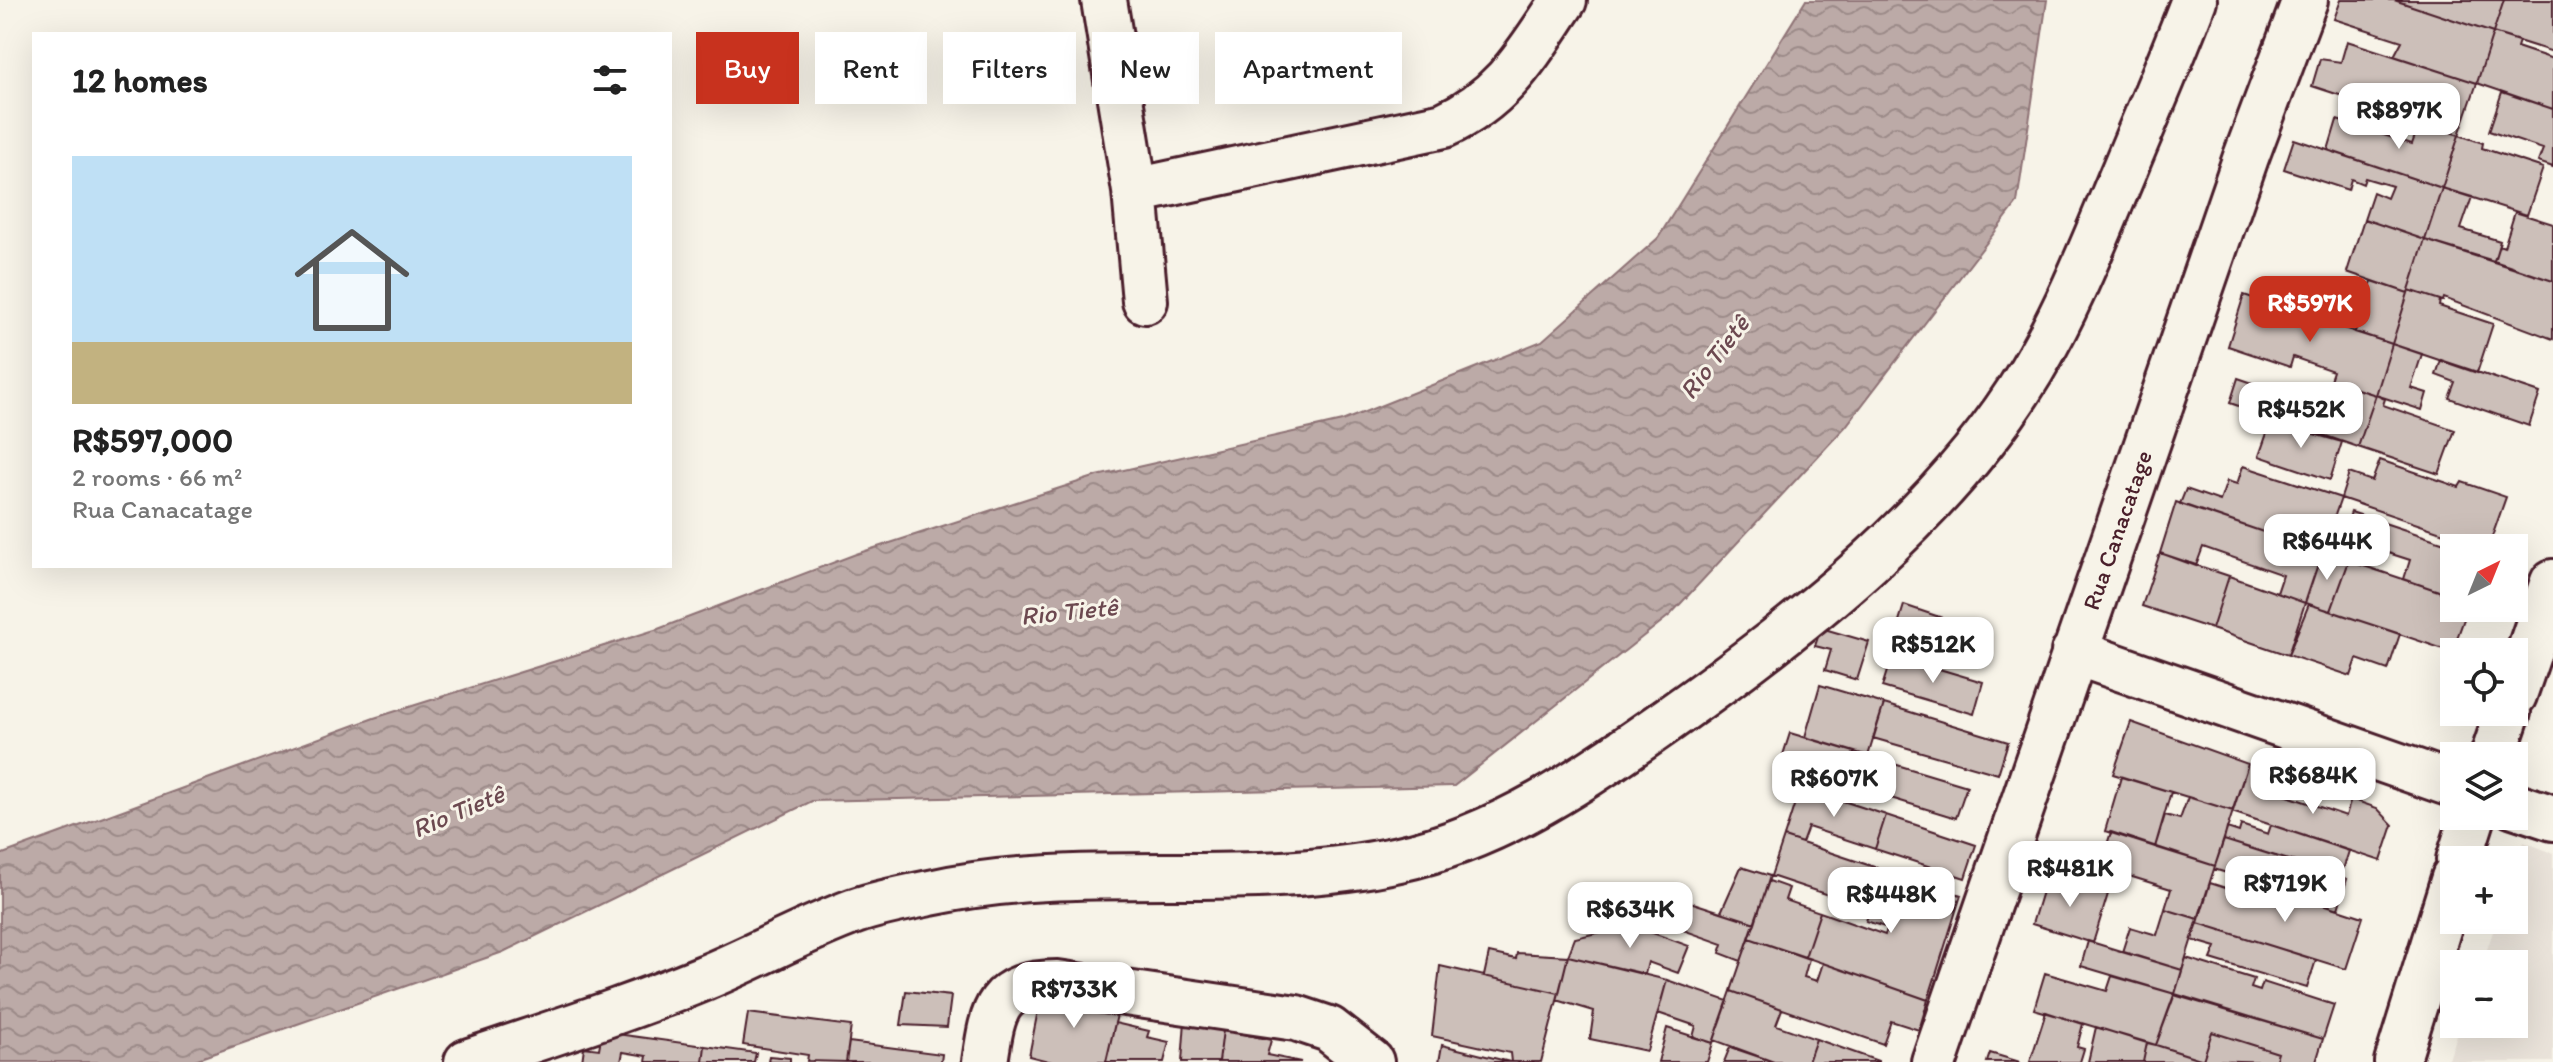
<!DOCTYPE html>
<html lang="en">
<head>
<meta charset="utf-8">
<style>
	:root { --surface:#fff; --page:#f2f2f2; --text:#222; --muted:#767676; --accent:#c8321e }
	body { margin:0; font-family:Itim,sans-serif; background:var(--page); color:var(--text); height:100vh; display:flex; flex-direction:column; font-size:30px; white-space:nowrap }
	* { box-sizing:border-box; margin:0 }
	p { font-size:26px; color:var(--muted) }
	.icon { flex:none; width:44px; height:44px; fill:none; stroke:currentColor; stroke-width:2; stroke-linecap:round; stroke-linejoin:round }
	.map { position:relative; flex:1; overflow:hidden }
	.side { position:absolute; left:32px; top:32px; width:640px; height:536px; display:flex; flex-direction:column; background:var(--surface); border-radius:0px; box-shadow:0 8px 32px #0002 }
	.side>* { flex:none }
	.banner { position:absolute; left:696px; top:32px; width:760px; height:72px; display:flex; gap:16px }
	.needle { width:52px; rotate:43deg }
	.controls { position:absolute; left:2440px; top:534px; display:grid; gap:16px }
	.controls a { display:grid; place-items:center; width:88px; height:88px; border-radius:0px; background:var(--surface); box-shadow:0 8px 32px #0002; font-size:40px }
	.price { position:absolute; translate:-50% -68px; padding:0 18px; border-radius:16px; background:#fff; color:#222; font-size:26px; line-height:52px; filter:drop-shadow(0 2px 4px #0008) }
	.price::after { content:''; position:absolute; left:50%; top:48px; width:24px; height:18px; margin-left:-12px; background:inherit; clip-path:polygon(0 0,100% 0,50% 100%) }
	.price.active { background:var(--accent); color:#fff }
	ul { padding:0; list-style:none }
	li { display:grid; align-content:center; gap:16px; height:424px; padding:0 40px }
	li span { display:grid; place-items:center; height:248px; border-radius:0px; color:#555 }
	li>.icon { margin-inline-start:auto }
	span .icon { width:144px; height:144px; fill:#fffc; stroke-width:1 }
	li b { font-size:34px }
	h2 { display:flex; justify-content:space-between; align-items:center; height:96px; padding:0 40px; font-size:34px }
	.pill { padding:0 28px; border-radius:0px; background:var(--surface); box-shadow:0 8px 32px #0002; font-size:28px; line-height:72px }
	.pill.active { background:var(--accent); color:#fff }
	.map>svg:first-child { display:block }
	.built { fill:#eae3da }
	.water { fill:url(#water-waves); stroke:#8e7275; stroke-width:2 }
	.building { fill:#ccbfb9; stroke:#4a1f2b; stroke-width:2 }
	.lines { fill:none; stroke-linecap:round; stroke-linejoin:round }
	.minor-casing { stroke:#4a1f2b; stroke-width:50 }
	.minor { stroke:#f7f3e8; stroke-width:44 }
	.labels { text-anchor:middle; dominant-baseline:central; stroke-width:6; stroke-linejoin:round; paint-order:stroke }
	.street-label { font-size:24px; fill:#4a1f2b; stroke:#f7f3e8 }
	.water-label { font-size:26px; font-style:italic; fill:#6c4950; stroke:#f7f3e8 }
</style>
</head>
<body>
<div class="map">
<svg width="2553" height="1062" viewBox="0 0 2553 1062">
	<defs>
		<pattern id="water-waves" width="16" height="10" patternUnits="userSpaceOnUse" patternTransform="scale(2)"><rect width="16" height="10" fill="#bcaaa7"/><path d="M0 5q4-4 8 0t8 0" fill="none" stroke="#9b8a88"/></pattern>
	</defs>
	<rect width="100%" height="100%" fill="#f7f3e8"/>
	<filter id="ink" filterUnits="userSpaceOnUse"><feTurbulence type="fractalNoise" baseFrequency=".0125" numOctaves="2"/><feDisplacementMap in="SourceGraphic" scale="16" xChannelSelector="R" yChannelSelector="G"/><feConvolveMatrix kernelMatrix="1 2 1 2 8 2 1 2 1" color-interpolation-filters="sRGB"/></filter>
	<g filter="url(#ink)">
		<path class="built" d="M 2524,842 L 2553,853 L 2553,1062 L 2448,1062 L 2461,1024 L 2514,1024 L 2514,964 L 2482,964 L 2497,920 L 2514,920 L 2514,872 Z"/>
		<path class="water" d="M 1806,0 L 2047,0 L 2017,203 L 1846,426 L 1670,615 L 1454,786 L 812,801 L 503,952 L 189,1062 L 0,1062 L 0,855 L 374,718 L 658,629 L 856,554 L 1097,476 L 1342,421 L 1542,341 L 1658,238 Z"/>
		<path class="building" d="M 2341,0 L 2394,0 L 2493,33 L 2477,83 L 2394,56 L 2402,41 L 2334,19 Z
			M 2394,0 L 2504,0 L 2493,33 Z
			M 2504,0 L 2553,0 L 2553,52 L 2493,33 Z
			M 2493,33 L 2519,41 L 2517,47 L 2553,59 L 2553,109 L 2477,83 Z
			M 2347,41 L 2477,83 L 2459,135 L 2377,107 L 2379,102 L 2369,99 L 2367,104 L 2312,86 L 2320,59 L 2341,62 Z
			M 2502,92 L 2553,109 L 2553,167 L 2538,162 L 2543,149 L 2489,131 Z
			M 2337,120 L 2412,144 L 2420,122 L 2459,135 L 2442,188 L 2328,150 Z
			M 2459,135 L 2483,143 L 2482,148 L 2543,168 L 2527,215 L 2442,188 Z
			M 2294,139 L 2442,188 L 2425,240 L 2364,219 L 2373,192 L 2387,198 L 2392,186 L 2365,178 L 2363,184 L 2351,179 L 2348,190 L 2284,169 Z
			M 2442,188 L 2472,197 L 2461,229 L 2500,241 L 2494,261 L 2425,240 Z
			M 2515,212 L 2553,224 L 2553,281 L 2494,261 L 2499,245 L 2504,247 Z
			M 2364,219 L 2425,240 L 2408,293 L 2347,272 Z
			M 2425,240 L 2553,281 L 2553,339 L 2444,298 L 2443,301 L 2409,290 Z
			M 2372,281 L 2408,293 L 2392,344 L 2355,332 Z
			M 2409,290 L 2440,300 L 2439,306 L 2493,324 L 2477,373 L 2392,344 Z
			M 2244,295 L 2392,344 L 2376,395 L 2338,383 L 2330,380 L 2333,371 L 2293,357 L 2290,367 L 2228,346 Z
			M 2392,344 L 2422,354 L 2411,388 L 2427,393 L 2422,410 L 2376,395 Z
			M 2441,360 L 2540,393 L 2529,426 L 2449,398 L 2455,382 L 2436,375 Z
			M 2238,378 L 2329,409 L 2338,383 L 2376,395 L 2358,447 L 2230,403 Z
			M 2376,395 L 2385,399 L 2383,405 L 2455,430 L 2439,474 L 2358,447 Z
			M 2271,422 L 2342,442 L 2330,480 L 2259,456 Z
			M 2380,460 L 2459,487 L 2462,482 L 2506,497 L 2488,548 L 2341,498 L 2349,473 L 2372,481 Z
			M 2243,466 L 2341,498 L 2322,552 L 2180,504 L 2186,489 L 2220,501 L 2227,481 L 2237,484 Z
			M 2176,502 L 2322,552 L 2305,603 L 2277,593 L 2283,575 L 2203,547 L 2196,566 L 2160,553 Z
			M 2351,512 L 2460,548 L 2454,548 L 2453,596 L 2404,579 L 2410,560 L 2342,538 Z
			M 2322,552 L 2349,561 L 2331,611 L 2305,603 Z
			M 2160,553 L 2229,576 L 2212,629 L 2142,606 Z
			M 2349,561 L 2454,596 L 2454,608 L 2468,608 L 2452,652 L 2331,611 Z
			M 2229,576 L 2305,603 L 2288,655 L 2212,629 Z
			M 2309,604 L 2400,634 L 2388,670 L 2357,659 L 2351,676 L 2288,655 Z
			M 1904,605 L 1960,624 L 1947,664 L 1920,656 L 1924,644 L 1895,634 Z
			M 1821,628 L 1869,642 L 1857,680 L 1825,670 L 1831,650 L 1815,646 Z
			M 1892,655 L 1983,682 L 1974,714 L 1882,687 Z
			M 1820,685 L 1884,704 L 1868,756 L 1805,737 Z
			M 1884,704 L 2008,742 L 1998,774 L 1873,738 Z
			M 2131,722 L 2248,764 L 2233,811 L 2113,774 Z
			M 1790,733 L 1854,752 L 1840,800 L 1775,780 Z
			M 1854,752 L 1967,786 L 1956,818 L 1845,784 Z
			M 2248,764 L 2282,775 L 2276,792 L 2346,816 L 2351,799 L 2377,808 L 2393,825 L 2381,861 L 2232,812 Z
			M 2121,777 L 2171,792 L 2155,847 L 2105,831 Z
			M 1800,787 L 1886,815 L 1875,849 L 1808,827 L 1802,843 L 1784,837 Z
			M 2188,797 L 2233,811 L 2215,866 L 2155,847 L 2165,815 L 2180,819 Z
			M 1886,815 L 1976,845 L 1965,878 L 1875,849 Z
			M 2241,825 L 2268,834 L 2271,825 L 2349,851 L 2341,876 L 2224,840 L 2227,828 L 2239,832 Z
			M 2111,832 L 2215,866 L 2198,919 L 2165,909 L 2171,889 L 2100,867 Z
			M 1784,837 L 1877,868 L 1865,902 L 1830,889 L 1828,895 L 1771,876 Z
			M 2224,840 L 2291,861 L 2281,890 L 2214,869 Z
			M 2291,861 L 2347,879 L 2338,909 L 2281,890 Z
			M 1741,867 L 1770,876 L 1755,923 L 1721,912 Z
			M 1877,868 L 1961,895 L 1928,1000 L 1805,957 L 1820,912 L 1885,935 L 1888,928 L 1866,921 L 1872,904 L 1865,902 Z
			M 2047,875 L 2108,894 L 2093,943 L 2032,924 Z
			M 1769,881 L 1789,888 L 1785,900 L 1820,912 L 1805,957 L 1749,938 Z
			M 2210,883 L 2285,907 L 2290,893 L 2363,917 L 2346,969 L 2198,923 Z
			M 1690,902 L 1755,923 L 1741,961 L 1720,953 L 1723,944 L 1680,929 Z
			M 2165,909 L 2198,919 L 2182,970 L 2122,952 L 2130,927 L 2157,935 Z
			M 2198,923 L 2316,960 L 2307,988 L 2211,959 L 2216,947 L 2192,940 Z
			M 1631,925 L 1689,946 L 1678,973 L 1648,962 L 1645,974 L 1568,956 L 1575,938 Z
			M 1749,938 L 1809,959 L 1804,977 L 1817,981 L 1823,963 L 1928,1000 L 1919,1030 L 1891,1021 L 1883,1044 L 1731,991 Z
			M 2088,941 L 2182,970 L 2175,994 L 2081,966 Z
			M 1489,953 L 1516,959 L 1517,953 L 1568,956 L 1559,993 L 1484,976 Z
			M 1568,956 L 1667,980 L 1647,1051 L 1590,1039 L 1594,1011 L 1557,1000 Z
			M 2186,958 L 2254,979 L 2251,988 L 2260,991 L 2263,982 L 2334,1005 L 2323,1039 L 2175,994 Z
			M 1440,966 L 1559,993 L 1541,1062 L 1511,1062 L 1510,1053 L 1432,1036 Z
			M 2045,973 L 2107,991 L 2112,976 L 2175,994 L 2156,1045 L 2034,1009 Z
			M 1667,980 L 1728,1001 L 1713,1043 L 1693,1037 L 1696,1026 L 1658,1013 Z
			M 906,991 L 951,996 L 947,1027 L 901,1025 Z
			M 1731,991 L 1782,1009 L 1776,1025 L 1816,1039 L 1808,1062 L 1774,1062 L 1714,1040 Z
			M 1041,995 L 1120,1002 L 1106,1062 L 1052,1062 L 1029,1056 Z
			M 2174,995 L 2323,1039 L 2316,1062 L 2275,1062 L 2278,1053 L 2212,1032 L 2203,1060 L 2156,1045 Z
			M 2046,1012 L 2083,1024 L 2077,1047 L 2084,1049 L 2080,1062 L 2030,1062 Z
			M 748,1013 L 851,1026 L 846,1062 L 807,1061 L 808,1055 L 743,1045 Z
			M 1185,1021 L 1223,1030 L 1219,1062 L 1182,1062 Z
			M 1115,1023 L 1149,1031 L 1147,1037 L 1169,1042 L 1164,1062 L 1106,1062 Z
			M 2096,1027 L 2147,1043 L 2143,1062 L 2088,1062 Z
			M 1667,1028 L 1713,1043 L 1707,1062 L 1658,1062 Z
			M 1223,1030 L 1271,1040 L 1267,1055 L 1301,1062 L 1219,1062 Z
			M 602,1032 L 705,1046 L 703,1062 L 646,1062 L 647,1056 L 623,1052 L 621,1062 L 582,1062 L 584,1047 L 599,1049 Z
			M 2212,1032 L 2278,1053 L 2275,1062 L 2203,1060 Z
			M 1816,1039 L 1878,1061 L 1878,1062 L 1808,1062 Z
			M 849,1042 L 942,1054 L 941,1062 L 846,1062 Z
			M 2147,1043 L 2156,1045 L 2210,1062 L 2143,1062 Z
			M 1442,1045 L 1510,1062 L 1511,1062 L 1439,1062 Z
			M 705,1046 L 756,1053 L 754,1062 L 703,1062 Z
			M 1730,1047 L 1774,1062 L 1724,1062 Z
			M 1990,1053 L 2020,1062 L 1987,1062 Z
			M 769,1056 L 790,1058 L 790,1062 L 768,1062 Z"/>
		<g class="lines">
			<defs>
				<path id="minor" d="M 1104,0 L 1135,191 L 1145,301
					M 1135,191 L 1444,125 C 1505,97 1528,53 1564,0
					M 2074,652 L 2454,785
					M 2514,695 L 2553,582
					M 2493,756 L 2508,712
					M 2514,805 L 2553,818
					M 2459,860 L 2473,816
					M 467,1062 C 546,1035 626,1010 704,978 C 755,957 803,930 855,911 C 879,903 905,898 930,893 C 1084,859 1245,893 1399,859 C 1501,837 1585,778 1669,719 C 1801,626 1947,512 2031,371 C 2068,309 2095,240 2123,173 C 2147,115 2172,58 2194,0
					M 985,1062 C 993,1008 996,984 1057,983 L 1296,1018 L 1329,1029 L 1371,1062
					M 1934,1062 L 2246,157 L 2305,0
					M 2397,1062 L 2454,878"/>
			</defs>
			<use href="#minor" class="minor-casing"/>
			<use href="#minor" class="minor"/>
		</g>
	</g>
	<g class="labels">
		<g class="street-label">
			<text transform="translate(2117 530) rotate(-71)">Rua Canacatage</text>
		</g>
		<g class="water-label">
			<text transform="translate(1714 357) rotate(-53)">Rio Tietê</text>
			<text transform="translate(1069 611) rotate(-6)">Rio Tietê</text>
			<text transform="translate(458 811) rotate(-23)">Rio Tietê</text>
		</g>
	</g>
</svg>
<div class="controls">
<a><svg class="needle" viewBox="-14 -14 28 28"><path d="M0-13l5 13h-10z" fill="#e53935"/><path d="M0 13l5-13h-10z" fill="#767676"/></svg></a>
<a><svg class="icon" aria-label="locate" viewBox="0 0 24 24"><circle cx="12" cy="12" r="6"/><path d="M12 2v4M12 18v4M2 12h4M18 12h4"/></svg></a>
<a><svg class="icon" aria-label="layers" viewBox="0 0 24 24"><path d="M12 4l9 5-9 5-9-5zM3 14l9 5 9-5"/></svg></a>
<a>+</a>
<a>−</a>
</div>
<b class="price" style="left:2399px;top:151px">R$897K</b>
<b class="price active" style="left:2310px;top:344px">R$597K</b>
<b class="price" style="left:2301px;top:450px">R$452K</b>
<b class="price" style="left:2327px;top:582px">R$644K</b>
<b class="price" style="left:1933px;top:685px">R$512K</b>
<b class="price" style="left:2313px;top:816px">R$684K</b>
<b class="price" style="left:1834px;top:819px">R$607K</b>
<b class="price" style="left:2070px;top:909px">R$481K</b>
<b class="price" style="left:2285px;top:924px">R$719K</b>
<b class="price" style="left:1891px;top:935px">R$448K</b>
<b class="price" style="left:1630px;top:950px">R$634K</b>
<b class="price" style="left:1074px;top:1030px">R$733K</b>
<div class="banner">
<a class="pill active">Buy</a>
<a class="pill">Rent</a>
<a class="pill">Filters</a>
<a class="pill">New</a>
<a class="pill">Apartment</a>
</div>
<section class="side">
<h2>12 homes<svg class="icon" aria-label="filters" viewBox="0 0 24 24"><path d="M4 7h16M4 17h16"/><circle cx="9" cy="7" r="2"/><circle cx="15" cy="17" r="2"/></svg></h2>
<ul>
<li><span style="background:linear-gradient(#bfe0f5 75%,#c2b280 0)"><svg class="icon" aria-label="home" viewBox="0 0 24 24"><path d="M3 11l9-7 9 7M6 9v11h12V9"/></svg></span><div><b>R$597,000</b><p>2 rooms · 66 m²</p><p>Rua Canacatage</p></div></li>
</ul>
</section>
</div>
</body>
</html>
